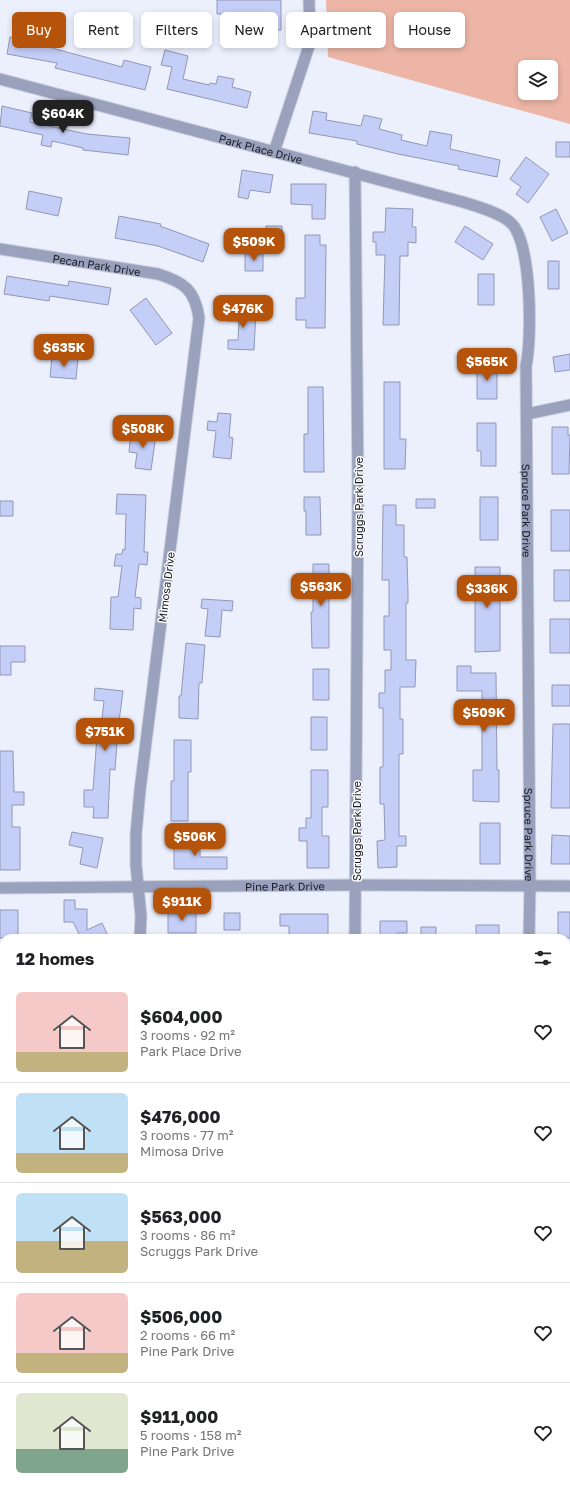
<!DOCTYPE html>
<html lang="en">
<head>
<meta charset="utf-8">
<style>
	:root { --surface:#fff; --page:#f2f2f2; --text:#202124; --muted:#757577; --line:#e0e0e0; --accent:#b45309 }
	body { margin:0; font-family:"Golos Text",sans-serif; background:var(--page); color:var(--text); height:100vh; display:flex; flex-direction:column; font-size:15px; white-space:nowrap }
	* { box-sizing:border-box; margin:0 }
	p { font-size:13px; color:var(--muted) }
	.icon { flex:none; width:22px; height:22px; fill:none; stroke:currentColor; stroke-width:2; stroke-linecap:round; stroke-linejoin:round }
	.map { position:relative; flex:1; overflow:hidden }
	.panel { position:absolute; left:0px; top:934px; width:570px; height:556px; display:flex; flex-direction:column; background:var(--surface); border-radius:12px 12px 0 0; box-shadow:0 2px 6px #0003 }
	.panel>* { flex:none }
	.banner { position:absolute; left:12px; top:12px; width:546px; height:36px; display:flex; gap:8px }
	.fabs { position:absolute; left:518px; top:60px; display:grid; gap:8px }
	.fabs a { display:grid; place-items:center; width:40px; height:40px; border-radius:6px; background:var(--surface); box-shadow:0 2px 6px #0003; font-size:20px }
	.price { position:absolute; translate:-50% -34px; padding:0 9px; border-radius:8px; background:var(--accent); color:#fff; font-size:13px; line-height:26px; filter:drop-shadow(0 1px 2px #0008) }
	.price::after { content:''; position:absolute; left:50%; top:24px; width:12px; height:9px; margin-left:-6px; background:inherit; clip-path:polygon(0 0,100% 0,50% 100%) }
	.price.selected { background:#222; color:#fff }
	ul { padding:0; list-style:none }
	li { display:flex; align-items:center; gap:12px; height:100px; padding:0 16px }
	li+li { border-top:1px solid var(--line) }
	li span { display:grid; place-items:center; flex:none; width:112px; height:80px; border-radius:6px; color:#555 }
	li>.icon { margin-inline-start:auto }
	span .icon { width:48px; height:48px; fill:#fffc; stroke-width:1 }
	li b { font-size:17px }
	h2 { display:flex; justify-content:space-between; align-items:center; height:48px; padding:0 16px; font-size:17px }
	.pill { padding:0 14px; border-radius:6px; background:var(--surface); box-shadow:0 2px 6px #0003; font-size:14px; line-height:36px }
	.pill.selected { background:var(--accent); color:#fff }
	.map>svg:first-child { display:block }
	.green { fill:#ecb5a6; fill-rule:evenodd }
	.building { fill:#c4cef6; stroke:#9098b5 }
	.lines { fill:none; stroke-linecap:round; stroke-linejoin:round }
	.minor-casing { stroke:#cacedb; stroke-width:13 }
	.minor { stroke:#99a1bd; stroke-width:11 }
	.labels { text-anchor:middle; dominant-baseline:central; stroke-width:3; stroke-linejoin:round; paint-order:stroke }
	.street-label { font-size:11px; fill:#181b26; stroke:#fdfdfd }
</style>
</head>
<body>
<div class="map">
<svg width="570" height="1490" viewBox="0 0 570 1490">
	<rect width="100%" height="100%" fill="#ecf0fd"/>
	<path class="green" d="M 326,0 L 570,0 L 570,124 L 328,57 ZM 525,67 L 551,67 L 551,93 L 525,93 Z"/>
	<path class="building" d="M 217,0 L 281,0 L 281,30 L 258,30 L 258,21 L 250,20 L 250,15 L 217,14 Z
		M 10,37 L 53,45 L 52,48 L 122,67 L 124,60 L 151,67 L 145,90 L 55,68 L 57,63 L 7,54 Z
		M 165,50 L 188,56 L 183,79 L 209,85 L 210,83 L 216,84 L 218,76 L 234,79 L 232,87 L 251,92 L 247,108 L 167,89 L 172,67 L 161,65 Z
		M 2,106 L 32,113 L 30,122 L 87,134 L 130,138 L 128,155 L 83,150 L 83,148 L 52,141 L 51,147 L 41,145 L 43,135 L 0,126 Z
		M 313,111 L 327,113 L 326,120 L 361,126 L 364,115 L 382,119 L 379,129 L 402,135 L 401,140 L 427,146 L 430,131 L 452,135 L 450,149 L 500,160 L 497,177 L 458,169 L 459,166 L 398,154 L 357,144 L 357,141 L 309,133 Z
		M 556,142 L 570,142 L 570,157 L 556,157 Z
		M 526,157 L 549,174 L 528,203 L 516,194 L 521,187 L 510,179 Z
		M 242,170 L 273,175 L 270,193 L 250,190 L 248,199 L 238,197 Z
		M 291,184 L 326,184 L 325,219 L 312,219 L 312,205 L 291,204 Z
		M 29,191 L 62,198 L 58,216 L 26,209 Z
		M 386,208 L 413,209 L 412,227 L 416,227 L 416,243 L 408,242 L 408,256 L 400,256 L 399,325 L 383,325 L 385,255 L 376,255 L 376,242 L 373,242 L 373,232 L 385,232 Z
		M 556,209 L 568,233 L 552,241 L 540,217 Z
		M 119,216 L 161,224 L 160,226 L 209,244 L 203,262 L 158,246 L 115,238 Z
		M 266,226 L 282,226 L 282,240 L 266,240 Z
		M 465,226 L 493,244 L 483,260 L 455,242 Z
		M 305,235 L 320,235 L 320,245 L 326,245 L 325,328 L 306,328 L 306,320 L 296,320 L 296,298 L 305,298 Z
		M 245,254 L 263,254 L 263,271 L 245,271 Z
		M 548,261 L 559,261 L 559,289 L 548,289 Z
		M 478,274 L 494,274 L 494,305 L 478,305 Z
		M 7,276 L 68,286 L 69,281 L 111,288 L 108,305 L 50,296 L 49,301 L 4,294 Z
		M 146,298 L 172,333 L 156,345 L 130,310 Z
		M 227,310 L 256,311 L 254,350 L 228,349 L 228,340 L 238,340 L 239,321 L 227,321 Z
		M 44,339 L 56,340 L 55,356 L 43,355 Z
		M 570,354 L 570,370 L 555,372 L 553,357 Z
		M 52,356 L 78,358 L 76,379 L 50,377 Z
		M 477,364 L 497,364 L 497,399 L 477,399 Z
		M 384,382 L 400,382 L 400,439 L 406,439 L 405,469 L 384,469 Z
		M 308,387 L 323,387 L 324,472 L 304,472 L 304,434 L 308,434 Z
		M 218,413 L 231,414 L 229,437 L 233,438 L 231,459 L 213,457 L 216,431 L 207,430 L 208,421 L 217,422 Z
		M 477,423 L 496,423 L 496,466 L 481,466 L 481,451 L 477,451 Z
		M 552,427 L 568,427 L 568,435 L 570,435 L 569,474 L 552,474 Z
		M 131,432 L 156,435 L 151,470 L 135,468 L 137,453 L 129,452 Z
		M 117,494 L 146,495 L 144,552 L 148,552 L 147,565 L 139,564 L 135,597 L 141,598 L 141,609 L 134,608 L 133,630 L 110,629 L 111,597 L 118,597 L 122,566 L 114,566 L 116,554 L 122,554 L 123,549 L 125,550 L 126,514 L 116,514 Z
		M 304,497 L 320,497 L 321,535 L 306,535 L 306,511 L 304,511 Z
		M 480,497 L 498,497 L 498,540 L 480,540 Z
		M 416,499 L 435,499 L 435,508 L 416,508 Z
		M 0,501 L 13,501 L 13,516 L 0,516 Z
		M 383,505 L 396,505 L 396,525 L 404,525 L 404,557 L 407,557 L 408,593 L 408,603 L 406,603 L 406,660 L 416,660 L 415,687 L 400,687 L 400,719 L 403,719 L 403,754 L 399,754 L 399,836 L 406,836 L 406,846 L 397,846 L 397,867 L 378,868 L 377,841 L 385,840 L 384,804 L 380,804 L 380,767 L 383,767 L 383,708 L 379,708 L 379,693 L 385,693 L 385,670 L 391,670 L 391,650 L 384,650 L 384,616 L 389,616 L 389,580 L 382,580 Z
		M 551,510 L 570,510 L 570,551 L 551,551 Z
		M 313,564 L 329,564 L 329,648 L 312,648 L 311,612 L 313,612 Z
		M 475,567 L 500,567 L 500,651 L 475,652 Z
		M 554,570 L 570,570 L 570,601 L 554,601 Z
		M 202,599 L 233,601 L 232,611 L 222,610 L 220,637 L 205,636 L 208,609 L 201,608 Z
		M 550,619 L 570,619 L 570,653 L 550,653 Z
		M 186,643 L 205,645 L 202,683 L 199,683 L 198,719 L 179,718 L 179,696 L 181,696 Z
		M 0,646 L 25,646 L 25,662 L 11,662 L 11,675 L 0,675 Z
		M 457,666 L 471,666 L 471,673 L 496,673 L 497,770 L 499,770 L 499,802 L 473,801 L 473,770 L 482,770 L 482,691 L 457,691 Z
		M 313,669 L 329,669 L 329,700 L 313,700 Z
		M 552,685 L 570,685 L 570,706 L 552,706 Z
		M 95,688 L 123,691 L 118,729 L 115,770 L 110,769 L 108,818 L 93,818 L 94,807 L 84,807 L 84,790 L 93,790 L 97,736 L 100,736 L 104,701 L 94,700 Z
		M 311,717 L 327,717 L 327,750 L 311,750 Z
		M 553,724 L 570,724 L 570,808 L 551,808 Z
		M 174,740 L 191,740 L 191,772 L 188,772 L 188,821 L 171,821 L 171,781 L 174,781 Z
		M 0,751 L 13,751 L 14,792 L 24,792 L 24,805 L 12,805 L 12,827 L 20,827 L 20,870 L 0,870 Z
		M 311,770 L 328,770 L 328,807 L 322,807 L 322,836 L 329,836 L 329,868 L 307,868 L 307,841 L 299,841 L 299,828 L 306,828 L 306,818 L 311,818 Z
		M 480,823 L 500,823 L 500,864 L 480,864 Z
		M 72,832 L 103,838 L 97,868 L 80,864 L 83,848 L 69,845 Z
		M 552,835 L 570,836 L 570,864 L 551,864 Z
		M 174,838 L 193,838 L 193,845 L 200,845 L 200,857 L 227,857 L 227,869 L 174,869 Z
		M 64,900 L 75,900 L 75,909 L 87,909 L 87,930 L 102,923 L 109,938 L 70,938 L 79,934 L 73,922 L 64,922 Z
		M 0,910 L 18,910 L 18,938 L 0,938 Z
		M 168,911 L 196,912 L 196,933 L 168,933 Z
		M 558,912 L 570,912 L 570,938 L 558,938 Z
		M 224,913 L 240,913 L 240,930 L 224,930 Z
		M 280,914 L 328,914 L 328,935 L 289,936 L 289,926 L 280,926 Z
		M 380,921 L 407,921 L 407,933 L 397,933 L 397,938 L 380,938 Z
		M 476,925 L 499,925 L 499,938 L 476,938 Z
		M 421,927 L 436,927 L 436,938 L 421,938 Z"/>
	<g class="lines">
		<defs>
			<g id="minor">
				<path id="s1" d="M 0,79 L 463,202 C 476,206 501,213 511,223 C 532,242 532,339 526,366 L 530,886 L 529,938"/>
				<path d="M 274,152 L 309,46 L 310,32 L 309,0"/>
				<path d="M 355,172 L 358,486 L 355,938"/>
				<path id="s2" d="M 0,249 L 158,274 C 184,282 195,290 199,318 L 140,790 L 136,834 L 136,865 L 141,916 L 140,938"/>
				<path d="M 527,414 L 570,405"/>
				<path id="s3" d="M 0,888 L 355,885 L 570,886"/>
				<path d="M 0,1264 L 4,1264"/>
				<path d="M 566,1267 L 570,1267"/>
				<path d="M 143,1486 L 143,1490"/>
				<path d="M 355,1486 L 355,1490"/>
				<path d="M 529,1486 L 529,1490"/>
			</g>
		</defs>
		<use href="#minor" class="minor-casing"/>
		<use href="#minor" class="minor"/>
	</g>
	<g class="labels">
		<g class="street-label">
			<text stroke="none"><textPath href="#s1" startOffset="270">Park Place Drive</textPath></text>
			<text stroke="none"><textPath href="#s2" startOffset="98">Pecan Park Drive</textPath></text>
			<text transform="translate(358 507) rotate(-90)">Scruggs Park Drive</text>
			<text stroke="none"><textPath href="#s1" startOffset="823">Spruce Park Drive</textPath></text>
			<text transform="translate(166 587) rotate(-83)">Mimosa Drive</text>
			<text transform="translate(356 831) rotate(-90)">Scruggs Park Drive</text>
			<text stroke="none"><textPath href="#s1" startOffset="1147">Spruce Park Drive</textPath></text>
			<text stroke="none"><textPath href="#s3" startOffset="285">Pine Park Drive</textPath></text>
		</g>
	</g>
</svg>
<div class="fabs">
<a><svg class="icon" aria-label="layers" viewBox="0 0 24 24"><path d="M12 4l9 5-9 5-9-5zM3 14l9 5 9-5"/></svg></a>
</div>
<b class="price selected" style="left:63px;top:134px">$604K</b>
<b class="price" style="left:254px;top:262px">$509K</b>
<b class="price" style="left:243px;top:329px">$476K</b>
<b class="price" style="left:64px;top:368px">$635K</b>
<b class="price" style="left:487px;top:382px">$565K</b>
<b class="price" style="left:143px;top:449px">$508K</b>
<b class="price" style="left:321px;top:607px">$563K</b>
<b class="price" style="left:487px;top:609px">$336K</b>
<b class="price" style="left:484px;top:733px">$509K</b>
<b class="price" style="left:105px;top:752px">$751K</b>
<b class="price" style="left:195px;top:857px">$506K</b>
<b class="price" style="left:182px;top:922px">$911K</b>
<div class="banner">
<a class="pill selected">Buy</a>
<a class="pill">Rent</a>
<a class="pill">Filters</a>
<a class="pill">New</a>
<a class="pill">Apartment</a>
<a class="pill">House</a>
</div>
<section class="panel">
<h2>12 homes<svg class="icon" aria-label="filters" viewBox="0 0 24 24"><path d="M4 7h16M4 17h16"/><circle cx="9" cy="7" r="2"/><circle cx="15" cy="17" r="2"/></svg></h2>
<ul>
<li><span style="background:linear-gradient(#f6c9c9 75%,#c2b280 0)"><svg class="icon" aria-label="home" viewBox="0 0 24 24"><path d="M3 11l9-7 9 7M6 9v11h12V9"/></svg></span><div><b>$604,000</b><p>3 rooms · 92 m²</p><p>Park Place Drive</p></div><svg class="icon" aria-label="heart" viewBox="0 0 24 24"><path d="M12 20l-8-8c-3-5 5-10 8-4 3-6 11-1 8 4z"/></svg></li>
<li><span style="background:linear-gradient(#bfe0f5 75%,#c2b280 0)"><svg class="icon" aria-label="home" viewBox="0 0 24 24"><path d="M3 11l9-7 9 7M6 9v11h12V9"/></svg></span><div><b>$476,000</b><p>3 rooms · 77 m²</p><p>Mimosa Drive</p></div><svg class="icon" aria-label="heart" viewBox="0 0 24 24"><path d="M12 20l-8-8c-3-5 5-10 8-4 3-6 11-1 8 4z"/></svg></li>
<li><span style="background:linear-gradient(#bfe0f5 60%,#c2b280 0)"><svg class="icon" aria-label="home" viewBox="0 0 24 24"><path d="M3 11l9-7 9 7M6 9v11h12V9"/></svg></span><div><b>$563,000</b><p>3 rooms · 86 m²</p><p>Scruggs Park Drive</p></div><svg class="icon" aria-label="heart" viewBox="0 0 24 24"><path d="M12 20l-8-8c-3-5 5-10 8-4 3-6 11-1 8 4z"/></svg></li>
<li><span style="background:linear-gradient(#f6c9c9 75%,#c2b280 0)"><svg class="icon" aria-label="home" viewBox="0 0 24 24"><path d="M3 11l9-7 9 7M6 9v11h12V9"/></svg></span><div><b>$506,000</b><p>2 rooms · 66 m²</p><p>Pine Park Drive</p></div><svg class="icon" aria-label="heart" viewBox="0 0 24 24"><path d="M12 20l-8-8c-3-5 5-10 8-4 3-6 11-1 8 4z"/></svg></li>
<li><span style="background:linear-gradient(#dfe7d0 70%,#7fa58c 0)"><svg class="icon" aria-label="home" viewBox="0 0 24 24"><path d="M3 11l9-7 9 7M6 9v11h12V9"/></svg></span><div><b>$911,000</b><p>5 rooms · 158 m²</p><p>Pine Park Drive</p></div><svg class="icon" aria-label="heart" viewBox="0 0 24 24"><path d="M12 20l-8-8c-3-5 5-10 8-4 3-6 11-1 8 4z"/></svg></li>
</ul>
</section>
</div>
</body>
</html>
